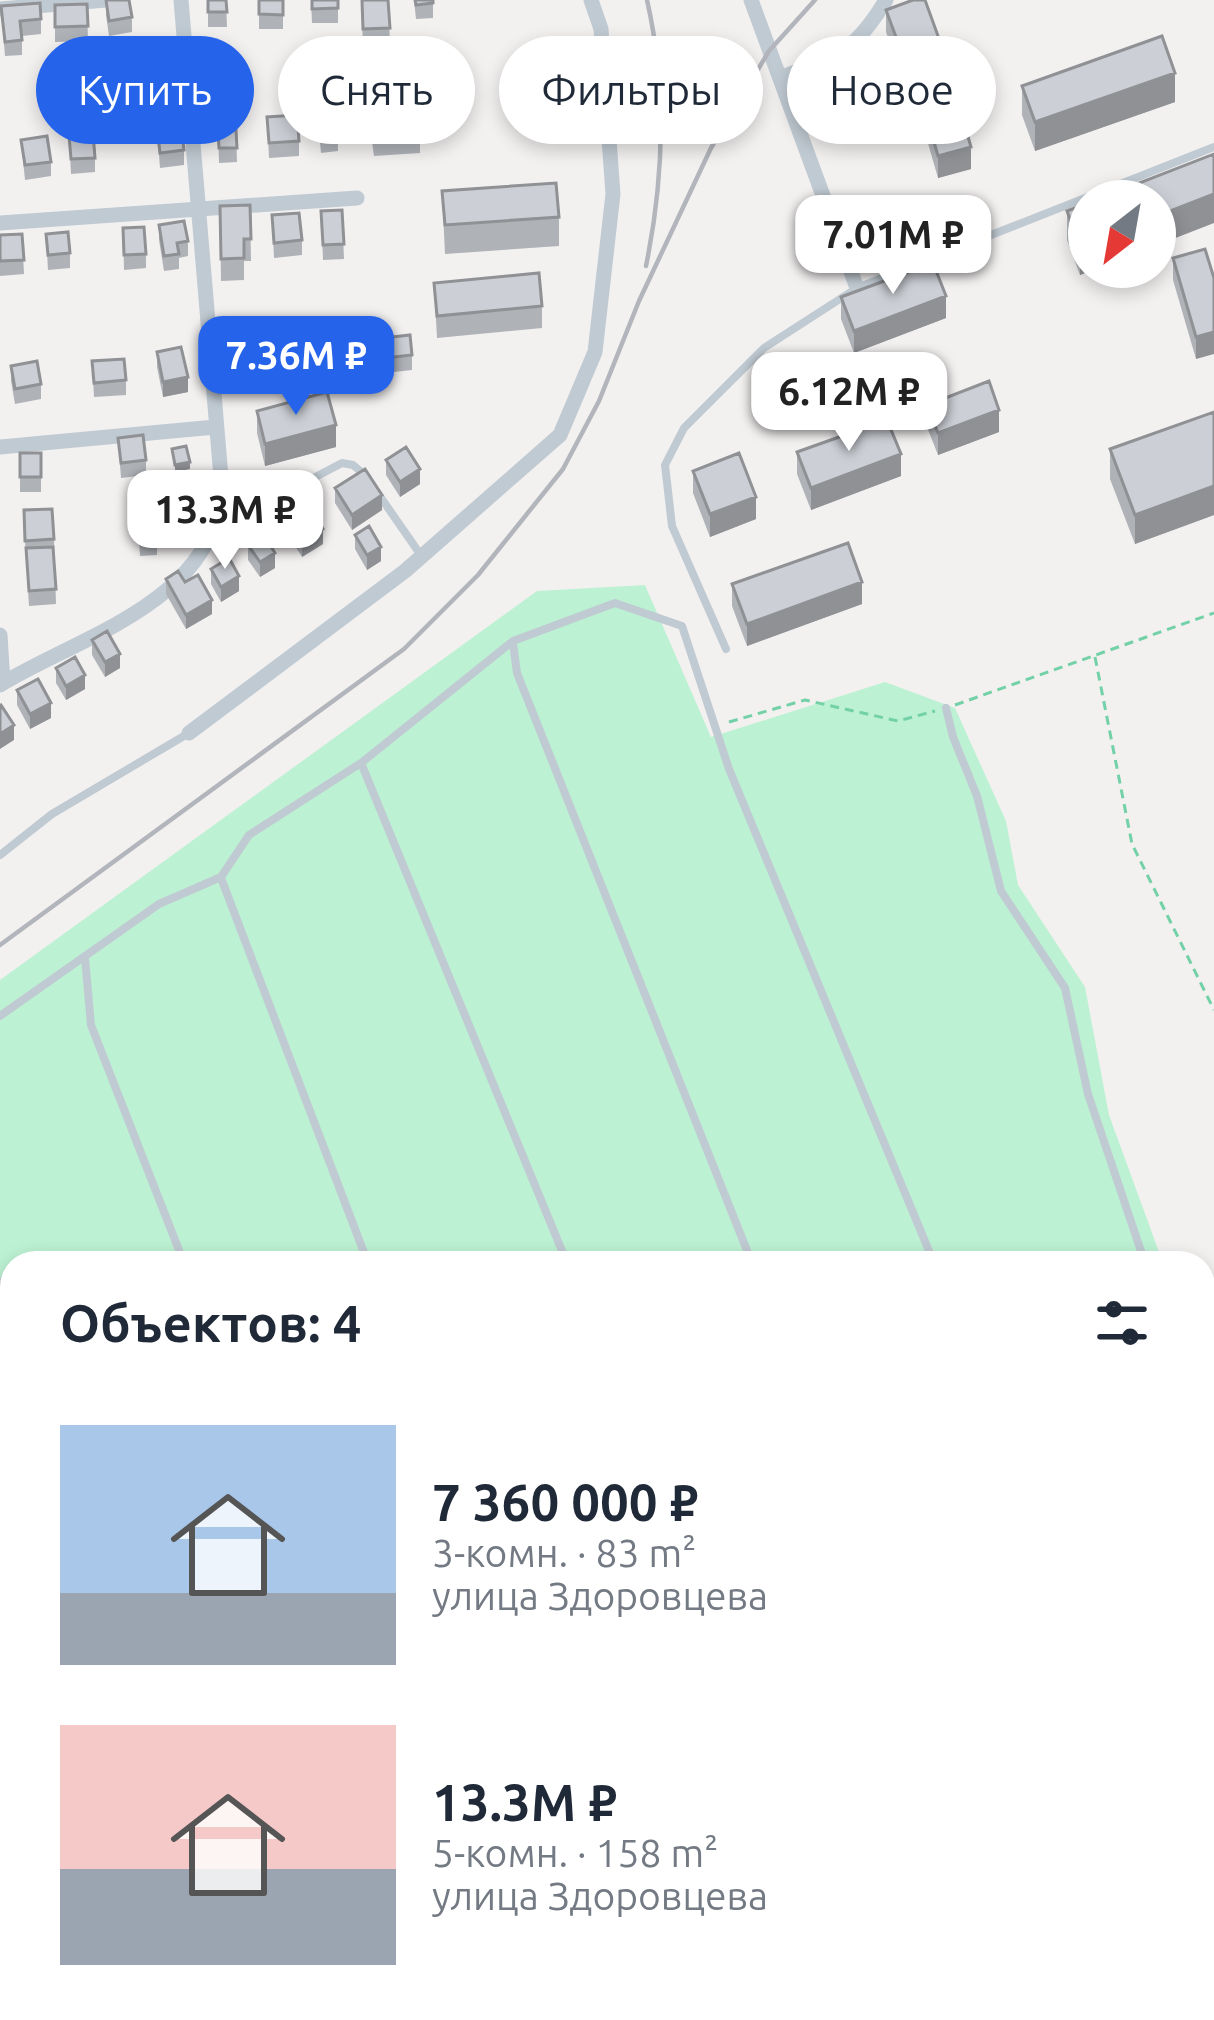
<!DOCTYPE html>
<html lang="ru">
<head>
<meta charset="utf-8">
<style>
	:root { --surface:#fff; --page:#f2f2f3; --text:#1f2937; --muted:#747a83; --accent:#2563eb }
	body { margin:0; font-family:Ubuntu,sans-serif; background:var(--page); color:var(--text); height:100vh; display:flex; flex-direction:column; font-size:45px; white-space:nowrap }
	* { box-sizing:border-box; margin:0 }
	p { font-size:39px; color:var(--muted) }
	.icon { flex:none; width:66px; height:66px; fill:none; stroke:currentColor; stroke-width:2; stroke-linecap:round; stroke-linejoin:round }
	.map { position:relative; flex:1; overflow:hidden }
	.details { position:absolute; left:0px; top:1251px; width:1215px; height:771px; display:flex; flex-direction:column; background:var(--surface); border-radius:36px 36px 0 0; box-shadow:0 6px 18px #0003 }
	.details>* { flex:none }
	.hud { position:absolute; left:36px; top:36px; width:1143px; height:108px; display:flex; gap:24px }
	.needle { width:78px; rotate:211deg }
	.fabs { position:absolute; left:1068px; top:180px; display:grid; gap:24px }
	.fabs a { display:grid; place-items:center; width:108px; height:108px; border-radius:50%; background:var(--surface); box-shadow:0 6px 18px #0003; font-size:60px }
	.price { position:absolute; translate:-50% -102px; padding:0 27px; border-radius:24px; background:#fff; color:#222; font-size:39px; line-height:78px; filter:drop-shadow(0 3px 6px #0008) }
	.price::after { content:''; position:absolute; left:50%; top:72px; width:36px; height:27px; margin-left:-18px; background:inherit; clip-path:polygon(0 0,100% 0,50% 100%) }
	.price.current { background:var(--accent); color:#fff }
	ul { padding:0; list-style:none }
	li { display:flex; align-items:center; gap:36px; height:300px; padding:0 60px }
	li span { display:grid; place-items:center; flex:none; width:336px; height:240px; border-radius:0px; color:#555 }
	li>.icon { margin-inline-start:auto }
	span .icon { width:144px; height:144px; fill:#fffc; stroke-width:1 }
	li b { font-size:51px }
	h2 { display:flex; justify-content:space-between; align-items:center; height:144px; padding:0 60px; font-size:51px }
	.chip { padding:0 42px; border-radius:54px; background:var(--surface); box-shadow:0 6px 18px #0003; font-size:42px; line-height:108px }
	.chip.current { background:var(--accent); color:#fff }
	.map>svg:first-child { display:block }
	.green { fill:#bdf1d3 }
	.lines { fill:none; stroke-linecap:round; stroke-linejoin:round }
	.path { stroke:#73d1a7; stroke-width:3; stroke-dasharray:9 6; stroke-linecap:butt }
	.service { stroke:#c0cad2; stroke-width:8 }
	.minor { stroke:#c0cad2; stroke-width:15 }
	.rail { stroke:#b2b5bb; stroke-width:4.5 }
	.wall { fill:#afb2b7 }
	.shaded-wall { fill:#8f9195 }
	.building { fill:#cccfd5; stroke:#8f9195; stroke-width:3 }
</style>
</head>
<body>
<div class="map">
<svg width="1214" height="2020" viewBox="0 0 1214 2020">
	<rect width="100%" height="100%" fill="#f3f0f0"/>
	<path class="green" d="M 645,585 L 711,737 L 885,682 L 955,708 L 1006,821 L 1018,885 L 1085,987 L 1109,1115 L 1163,1263 L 12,1263 L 12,2010 L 1203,2010 L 1203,1371 L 1214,1395 L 1214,2020 L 0,2020 L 0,980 L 537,591 Z"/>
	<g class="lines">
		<path class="path" d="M 1095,657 L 1132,844 L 1214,1010
			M 955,705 L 1214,613
			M 729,722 L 805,700 L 898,721 L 935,711"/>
		<path class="service" d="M 377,492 L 420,554
			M 220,512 L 258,507 L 342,463 L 353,465 L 365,475
			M 513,643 L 517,673 L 752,1263
			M 726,649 L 672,526 L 665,465 L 684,428 L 764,348 L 857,288 L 1214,147
			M 946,708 L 953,737 L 977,796 L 1001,891 L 1065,988 L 1088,1094 L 1145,1263
			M 361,763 L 567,1263
			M 0,855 L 52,814 L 189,733
			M 221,878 L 368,1263
			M 85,958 L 91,1025 L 184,1263
			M 0,1016 L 159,904 L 221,877 L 249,835 L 361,763 L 513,641 L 615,603 L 682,626 L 729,769 L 934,1263
			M 0,1282 L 12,1309
			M 1203,1419 L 1214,1447
			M 1203,1465 L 1214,1463
			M 0,1704 L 12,1700
			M 0,1811 L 12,1842
			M 1203,1914 L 1214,1940
			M 78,2010 L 82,2020
			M 260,2010 L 264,2020
			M 454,2010 L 458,2020
			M 653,2010 L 657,2020
			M 871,2010 L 875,2020
			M 1058,2010 L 1062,2020"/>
		<path class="minor" d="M 751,0 L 857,288
			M 0,9 L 106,0
			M 780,78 C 836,55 853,55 886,0
			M 0,223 L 357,198
			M 0,447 L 215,427
			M 0,635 L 3,683
			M 0,685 C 82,635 213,603 222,489 L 181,0
			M 189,733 L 405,571 L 560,435 L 595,352 L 613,194 L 601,29 L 591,0"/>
		<path class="rail" d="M 646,266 C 664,178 667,88 647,0
			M 0,945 L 404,649 L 478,575 L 563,469 L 599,401 L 639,301 L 711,148 L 769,51 L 815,0"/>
	</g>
	<path class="wall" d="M 106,0 L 132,17 L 132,32 L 109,36 L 106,15 Z
		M 208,0 L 226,0 L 227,27 L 208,27 Z
		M 259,0 L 283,0 L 283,29 L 259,29 Z
		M 311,0 L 338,0 L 338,23 L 312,23 Z
		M 361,0 L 388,0 L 390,42 L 363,44 Z
		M 414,0 L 433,0 L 433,18 L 416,19 Z
		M 87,4 L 88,41 L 55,42 L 55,5 Z
		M 1,6 L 41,19 L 41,34 L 22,36 L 22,55 L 5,56 Z
		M 886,10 L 950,81 L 971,169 L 938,178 L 919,112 L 919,103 L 913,105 L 886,32 Z
		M 805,86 L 842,124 L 819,134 L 805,101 Z
		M 1022,86 L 1175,102 L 1035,151 L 1022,115 Z
		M 370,105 L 420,131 L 420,153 L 374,156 L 370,127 Z
		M 267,117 L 299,141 L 299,156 L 269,158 Z
		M 318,120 L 338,137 L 338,151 L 321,153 Z
		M 157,128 L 184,150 L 184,165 L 160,168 Z
		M 236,130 L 237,162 L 219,163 L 218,131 Z
		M 69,135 L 95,158 L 95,172 L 71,174 Z
		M 21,140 L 51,162 L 51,176 L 25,180 Z
		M 442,191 L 559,217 L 559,246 L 445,254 Z
		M 250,205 L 251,261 L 244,261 L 244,280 L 221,281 L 220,206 Z
		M 342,210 L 344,259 L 323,260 L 321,211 Z
		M 1067,211 L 1089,267 L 1100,267 L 1080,275 L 1067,240 Z
		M 272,215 L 302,240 L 302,255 L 274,258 Z
		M 159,225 L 188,241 L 188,256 L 179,258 L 179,269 L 164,271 L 159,240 Z
		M 123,228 L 146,254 L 146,268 L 124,270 Z
		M 22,234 L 24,274 L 0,276 L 0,235 Z
		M 46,234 L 70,253 L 70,268 L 48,270 Z
		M 1173,258 L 1214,278 L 1196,359 L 1173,280 Z
		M 434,283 L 542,306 L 542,328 L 437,338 Z
		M 841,297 L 946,318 L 854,353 L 841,319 Z
		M 336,331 L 369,364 L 369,379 L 340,382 Z
		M 383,338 L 412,355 L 412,370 L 385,373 Z
		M 290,350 L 311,367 L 311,381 L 293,384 Z
		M 157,352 L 188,392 L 163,397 L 157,367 Z
		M 238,352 L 268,353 L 267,388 L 237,387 Z
		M 92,361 L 126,380 L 126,395 L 94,397 Z
		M 11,366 L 41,384 L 41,399 L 15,404 L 11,381 Z
		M 927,405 L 999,432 L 938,455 L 927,427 Z
		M 257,411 L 336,447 L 265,466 L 257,433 Z
		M 1214,412 L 1214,515 L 1135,544 L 1110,479 L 1110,449 Z
		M 118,438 L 146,460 L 146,475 L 121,478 Z
		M 797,452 L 901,476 L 811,510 L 797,474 Z
		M 20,453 L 41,453 L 41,492 L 20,492 Z
		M 386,460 L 420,484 L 400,497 L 386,475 Z
		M 693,471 L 756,519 L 710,537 L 693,493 Z
		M 335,488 L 382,510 L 352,530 L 335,503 Z
		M 136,490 L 157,540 L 157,555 L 140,556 Z
		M 287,518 L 323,544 L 302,557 L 287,533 Z
		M 24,525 L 54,539 L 56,604 L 29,606 Z
		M 355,535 L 381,561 L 367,570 L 355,549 Z
		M 248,545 L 275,568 L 260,577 L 248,560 Z
		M 211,569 L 239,591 L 221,602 L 211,584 Z
		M 166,579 L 185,582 L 212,614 L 186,629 L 166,594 Z
		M 732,584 L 862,604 L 747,646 L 732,606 Z
		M 92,640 L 120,668 L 105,677 L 92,655 Z
		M 56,668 L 85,689 L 66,700 L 56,683 Z
		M 17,690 L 51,718 L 30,729 L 17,705 Z
		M 595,2010 L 623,2010 L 623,2018 L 619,2020 L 600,2020 Z"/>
	<path class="shaded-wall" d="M 950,69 L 950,91 L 919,90 L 919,103 L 913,105 L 913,83 Z
		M 1175,73 L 1175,102 L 1035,151 L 1035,122 Z
		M 842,110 L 842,124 L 819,134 L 819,119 Z
		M 971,147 L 971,169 L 938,178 L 938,156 Z
		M 1214,194 L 1214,223 L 1155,246 L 1155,217 Z
		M 1089,242 L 1089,267 L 1100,267 L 1080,275 L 1080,246 Z
		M 946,296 L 946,318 L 854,353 L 854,331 Z
		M 1214,332 L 1214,354 L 1196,359 L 1196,337 Z
		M 188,377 L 188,392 L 163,397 L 163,382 Z
		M 999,410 L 999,432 L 938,455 L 938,433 Z
		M 336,425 L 336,447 L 265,466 L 265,444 Z
		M 901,454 L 901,476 L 811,510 L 811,488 Z
		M 190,462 L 190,469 L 175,472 L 175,465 Z
		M 420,469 L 420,484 L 400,497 L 400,482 Z
		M 1214,486 L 1214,515 L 1135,544 L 1135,515 Z
		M 382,495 L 382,510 L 352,530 L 352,515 Z
		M 756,497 L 756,519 L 710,537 L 710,514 Z
		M 323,529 L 323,544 L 302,557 L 302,542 Z
		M 381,547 L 381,561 L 367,570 L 367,555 Z
		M 275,553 L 275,568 L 260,577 L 260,562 Z
		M 239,576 L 239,591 L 221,602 L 221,587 Z
		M 862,582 L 862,604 L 747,646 L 747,624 Z
		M 212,600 L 212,614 L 186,629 L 186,615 Z
		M 120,654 L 120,668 L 105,677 L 105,662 Z
		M 85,675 L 85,689 L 66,700 L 66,686 Z
		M 51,703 L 51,718 L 30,729 L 30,714 Z
		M 14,725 L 14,740 L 0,749 L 0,734 Z
		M 609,2010 L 623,2010 L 623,2018 L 619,2020 L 603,2020 L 603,2013 Z"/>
	<path class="building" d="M 106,0 L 129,0 L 132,17 L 109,21 Z
		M 208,0 L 226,0 L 227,12 L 208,12 Z
		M 259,0 L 283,0 L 283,15 L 259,14 Z
		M 312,0 L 338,0 L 338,8 L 312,9 Z
		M 362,0 L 388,0 L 390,28 L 363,29 Z
		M 415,0 L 433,0 L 433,3 L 416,5 Z
		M 913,0 L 925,0 L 950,69 L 913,83 L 886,10 Z
		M 40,3 L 41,19 L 20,21 L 22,40 L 5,42 L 1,6 Z
		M 87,4 L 88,26 L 55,27 L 55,5 Z
		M 1162,36 L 1175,73 L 1035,122 L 1022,86 Z
		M 828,76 L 842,110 L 819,119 L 805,86 Z
		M 952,81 L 971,147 L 938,156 L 919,90 Z
		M 416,102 L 420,131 L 374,134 L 370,105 Z
		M 297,115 L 299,141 L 269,143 L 267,117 Z
		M 335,118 L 338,137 L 321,139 L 318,120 Z
		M 181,125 L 184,150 L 160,153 L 157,128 Z
		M 236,130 L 237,148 L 219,148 L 218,131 Z
		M 93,133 L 95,158 L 71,159 L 69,135 Z
		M 47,136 L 51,162 L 25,165 L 21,140 Z
		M 1214,154 L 1214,194 L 1155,217 L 1155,201 L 1093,201 Z
		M 556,183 L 559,217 L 445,225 L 442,191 Z
		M 1089,203 L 1089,242 L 1080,246 L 1067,211 Z
		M 250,205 L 251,239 L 244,239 L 244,258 L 221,259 L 220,206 Z
		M 342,210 L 344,244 L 323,245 L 321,211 Z
		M 299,213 L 302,240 L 274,243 L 272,215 Z
		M 184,221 L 188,241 L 177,243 L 179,254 L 164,256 L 159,225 Z
		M 144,227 L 146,254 L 124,255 L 123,228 Z
		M 68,232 L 70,253 L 48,255 L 46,234 Z
		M 22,234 L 24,260 L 0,261 L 0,235 Z
		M 1205,249 L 1214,278 L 1214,332 L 1196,337 L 1173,258 Z
		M 933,263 L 946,296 L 854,331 L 841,297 Z
		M 539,273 L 542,306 L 437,316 L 434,283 Z
		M 365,328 L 369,364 L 340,367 L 336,331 Z
		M 410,335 L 412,355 L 385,358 L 383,338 Z
		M 181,347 L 188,377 L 163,382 L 157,352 Z
		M 308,348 L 311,367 L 293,369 L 290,350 Z
		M 238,352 L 268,353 L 267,373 L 237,372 Z
		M 124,359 L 126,380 L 94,383 L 92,361 Z
		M 37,361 L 41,384 L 15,389 L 11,366 Z
		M 989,381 L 999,410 L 938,433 L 927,405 Z
		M 327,392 L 336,425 L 265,444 L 257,411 Z
		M 1214,412 L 1214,486 L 1135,515 L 1110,449 Z
		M 887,420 L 901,454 L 811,488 L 797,452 Z
		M 143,435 L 146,460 L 121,463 L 118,438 Z
		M 186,446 L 190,462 L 175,465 L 172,449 Z
		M 406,447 L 420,469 L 400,482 L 386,460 Z
		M 20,453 L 41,453 L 41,477 L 20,477 Z
		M 739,453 L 756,497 L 710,514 L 693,471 Z
		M 365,469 L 382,495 L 352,515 L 335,488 Z
		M 153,489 L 157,540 L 140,541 L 136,490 Z
		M 308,505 L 323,529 L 302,542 L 287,518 Z
		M 52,509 L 54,539 L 25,541 L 24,510 Z
		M 369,526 L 381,547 L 367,555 L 355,535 Z
		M 264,535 L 275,553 L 260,562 L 248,545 Z
		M 848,543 L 862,582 L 747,624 L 732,584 Z
		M 53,547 L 56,589 L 29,591 L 26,548 Z
		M 229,558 L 239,576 L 221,587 L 211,569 Z
		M 178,571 L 185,582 L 198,575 L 212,600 L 186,615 L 166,579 Z
		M 107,631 L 120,654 L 105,662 L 92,640 Z
		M 75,657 L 85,675 L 66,686 L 56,668 Z
		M 38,679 L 51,703 L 30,714 L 17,690 Z
		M 1,705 L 14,725 L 0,734 L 0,706 Z
		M 1045,2010 L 1048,2010 L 1053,2018 L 1049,2020 L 1038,2020 L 1035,2016 Z
		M 640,2013 L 644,2020 L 626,2020 Z"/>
</svg>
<div class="fabs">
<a><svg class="needle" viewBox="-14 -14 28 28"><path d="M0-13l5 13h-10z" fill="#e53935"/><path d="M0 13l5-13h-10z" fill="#747a83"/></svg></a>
</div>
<b class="price" style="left:893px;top:297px">7.01M ₽</b>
<b class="price current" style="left:296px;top:418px">7.36M ₽</b>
<b class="price" style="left:849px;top:454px">6.12M ₽</b>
<b class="price" style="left:225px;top:572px">13.3M ₽</b>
<div class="hud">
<a class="chip current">Купить</a>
<a class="chip">Снять</a>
<a class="chip">Фильтры</a>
<a class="chip">Новое</a>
</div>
<section class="details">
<h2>Объектов: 4<svg class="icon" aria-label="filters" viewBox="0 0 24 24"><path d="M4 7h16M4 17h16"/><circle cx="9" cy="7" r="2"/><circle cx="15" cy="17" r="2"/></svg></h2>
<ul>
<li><span style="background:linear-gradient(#a9c7e8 70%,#9aa5b1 0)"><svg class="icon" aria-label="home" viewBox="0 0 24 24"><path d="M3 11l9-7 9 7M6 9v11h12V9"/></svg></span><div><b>7 360 000 ₽</b><p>3-комн. · 83 m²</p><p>улица Здоровцева</p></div></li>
<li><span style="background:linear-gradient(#f6c9c9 60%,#9aa5b1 0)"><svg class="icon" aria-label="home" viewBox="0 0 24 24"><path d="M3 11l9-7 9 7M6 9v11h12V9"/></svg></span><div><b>13.3M ₽</b><p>5-комн. · 158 m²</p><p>улица Здоровцева</p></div></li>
</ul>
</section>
</div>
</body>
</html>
